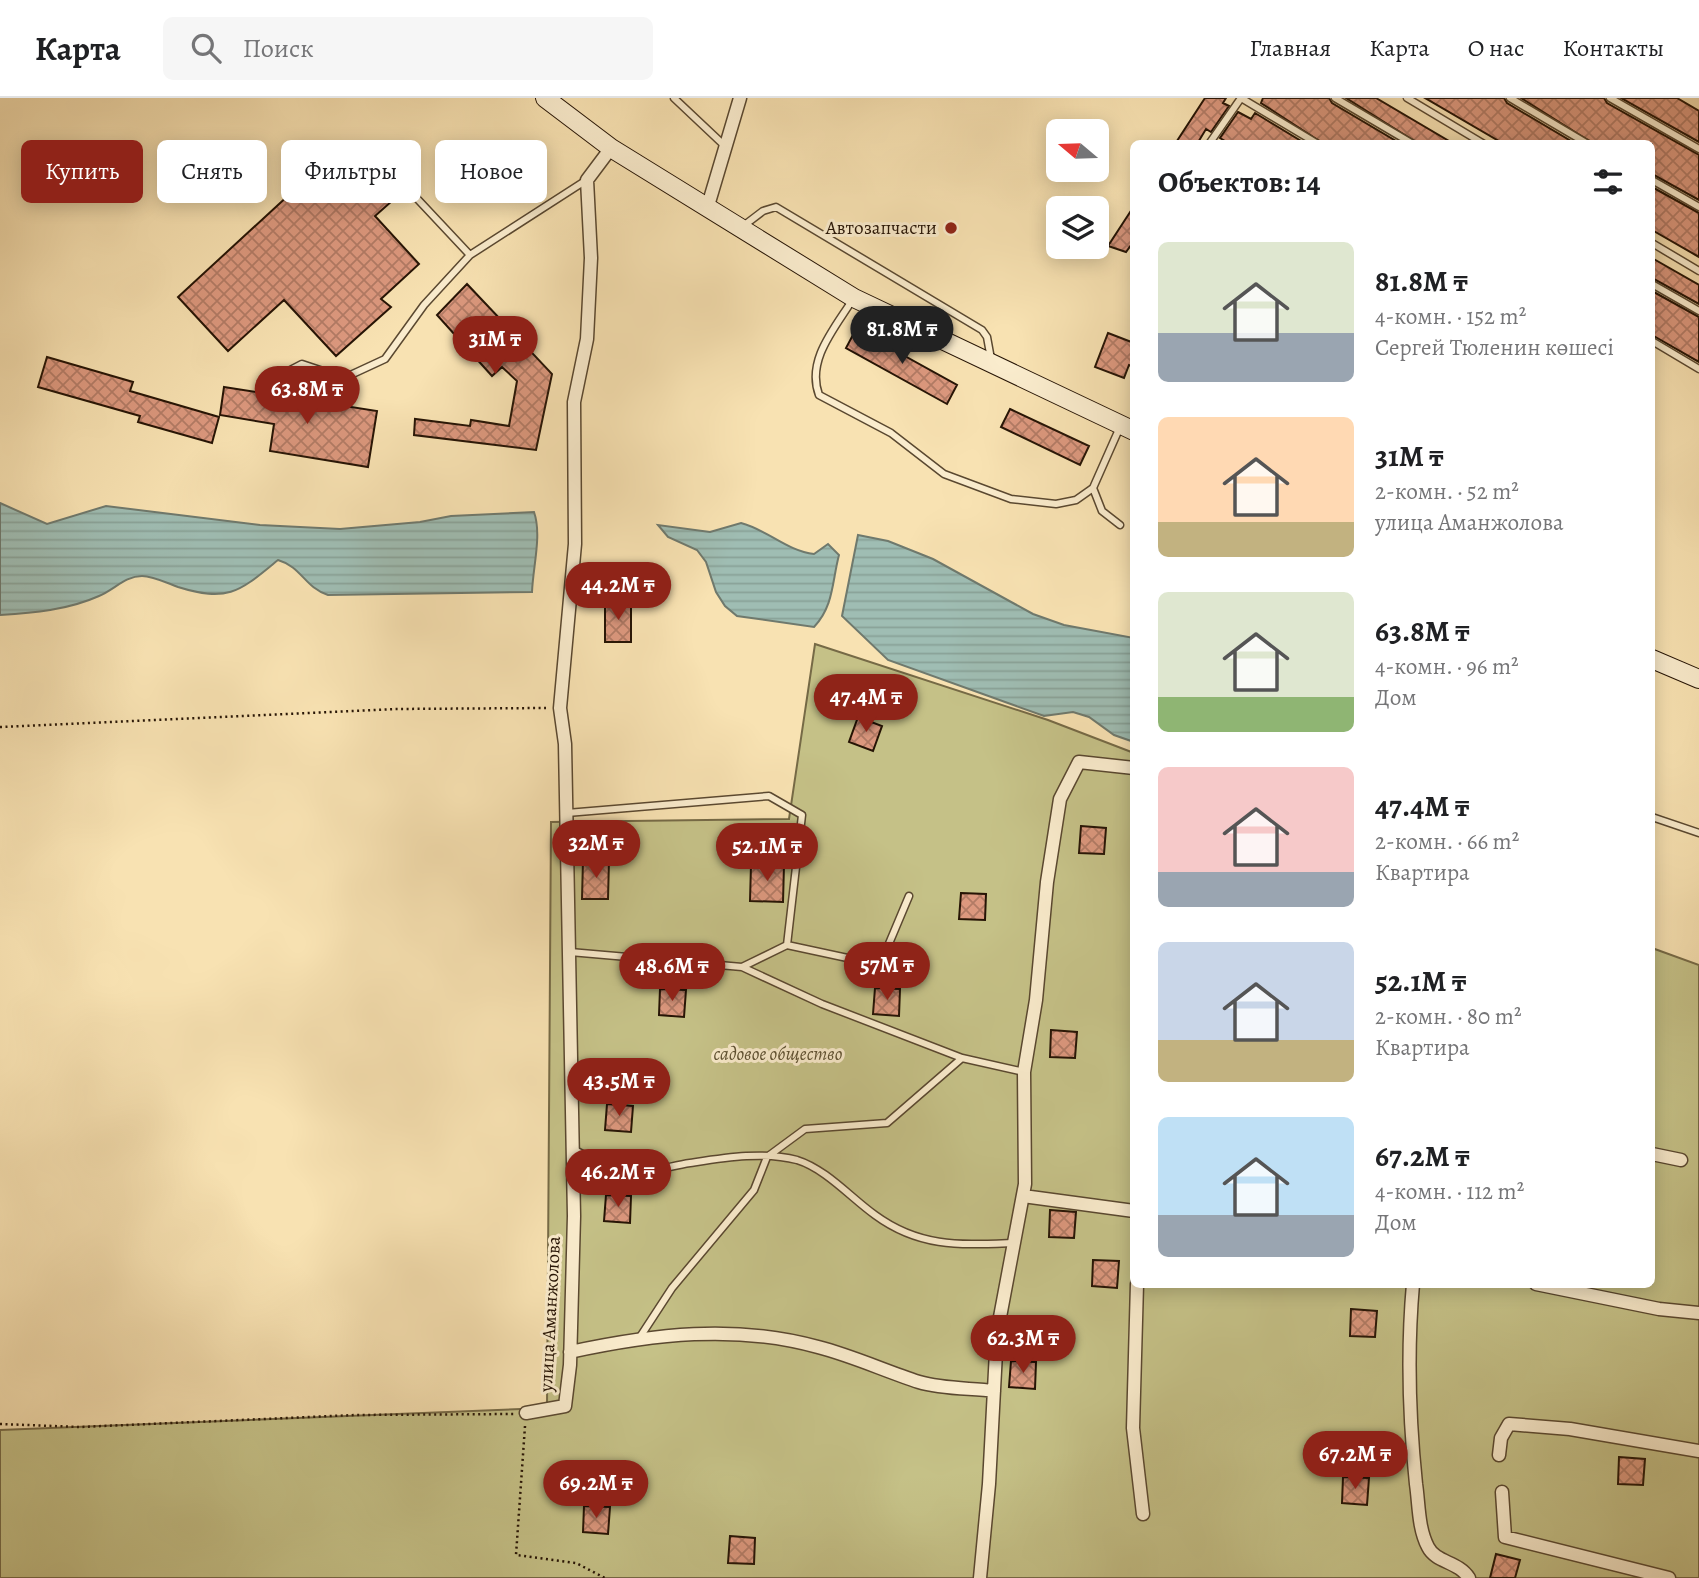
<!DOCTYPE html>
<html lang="ru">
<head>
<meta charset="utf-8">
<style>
	:root { --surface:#fff; --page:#f6f6f6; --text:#202124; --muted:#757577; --line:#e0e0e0; --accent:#8f2418 }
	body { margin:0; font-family:Alegreya,serif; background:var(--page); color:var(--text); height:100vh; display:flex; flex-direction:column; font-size:26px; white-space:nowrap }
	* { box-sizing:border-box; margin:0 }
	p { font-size:23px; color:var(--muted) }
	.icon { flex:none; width:38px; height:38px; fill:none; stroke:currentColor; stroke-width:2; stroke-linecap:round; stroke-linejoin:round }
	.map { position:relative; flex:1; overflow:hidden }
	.details { position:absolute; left:1130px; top:42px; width:525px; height:1148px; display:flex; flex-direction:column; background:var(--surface); border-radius:10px; box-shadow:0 4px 18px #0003 }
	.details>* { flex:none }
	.hud { position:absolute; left:21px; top:42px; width:665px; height:63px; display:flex; gap:14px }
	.needle { width:46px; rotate:289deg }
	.fabs { position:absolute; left:1046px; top:21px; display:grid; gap:14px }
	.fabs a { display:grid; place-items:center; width:63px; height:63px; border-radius:10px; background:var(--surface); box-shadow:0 4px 18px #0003; font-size:35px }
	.price { position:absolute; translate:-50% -60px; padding:0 16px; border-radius:24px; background:var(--accent); color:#fff; font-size:23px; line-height:46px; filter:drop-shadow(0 2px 4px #0008) }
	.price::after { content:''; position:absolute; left:50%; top:42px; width:21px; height:16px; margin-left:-10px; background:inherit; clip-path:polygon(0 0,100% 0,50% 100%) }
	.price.on { background:#222; color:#fff }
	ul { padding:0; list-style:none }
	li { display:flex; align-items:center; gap:21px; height:175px; padding:0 28px }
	li span { display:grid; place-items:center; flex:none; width:196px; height:140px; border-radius:10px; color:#555 }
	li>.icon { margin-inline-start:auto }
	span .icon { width:84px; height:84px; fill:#fffc; stroke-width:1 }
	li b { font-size:30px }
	h2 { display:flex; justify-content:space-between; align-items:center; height:84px; padding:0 28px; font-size:30px }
	.chip { padding:0 24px; border-radius:10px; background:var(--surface); box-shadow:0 4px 18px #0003; font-size:24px; line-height:63px }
	.chip.on { background:var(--accent); color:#fff }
	header { display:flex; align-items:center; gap:42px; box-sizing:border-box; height:98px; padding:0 35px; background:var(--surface); border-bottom:2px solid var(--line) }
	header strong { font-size:33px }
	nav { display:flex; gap:38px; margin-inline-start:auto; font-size:24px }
	.search { width:490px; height:63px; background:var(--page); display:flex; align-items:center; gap:18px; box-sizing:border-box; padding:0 24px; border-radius:10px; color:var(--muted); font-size:26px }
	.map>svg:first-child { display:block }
	.garden { fill:#c5c187; stroke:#766a46; stroke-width:2 }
	.water { fill:url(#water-rules); stroke:#6f796d; stroke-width:2 }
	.building { fill:url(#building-cross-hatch); stroke:#261405; stroke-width:2 }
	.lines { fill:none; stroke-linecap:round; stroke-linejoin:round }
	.lane-casing { stroke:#5a4830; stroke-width:9 }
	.street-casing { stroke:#5a4830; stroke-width:15 }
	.secondary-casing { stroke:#261405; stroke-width:20 }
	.path { stroke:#261405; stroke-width:2.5; stroke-dasharray:2 3.5; stroke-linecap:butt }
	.lane { stroke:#faeccd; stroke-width:6 }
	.street { stroke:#faeccd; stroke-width:12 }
	.secondary { stroke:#faeccd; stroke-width:18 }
	.poi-dot { fill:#8f2418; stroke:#faeccd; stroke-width:2.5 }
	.labels { text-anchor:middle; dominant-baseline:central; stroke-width:6; stroke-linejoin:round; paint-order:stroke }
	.poi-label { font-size:19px; fill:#261405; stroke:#faeccd; text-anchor:end }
	.park-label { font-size:19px; font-style:italic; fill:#5e5132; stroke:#faeccd }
	.street-label { font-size:19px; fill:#261405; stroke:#faeccd }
</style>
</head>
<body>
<header>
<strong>Карта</strong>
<div class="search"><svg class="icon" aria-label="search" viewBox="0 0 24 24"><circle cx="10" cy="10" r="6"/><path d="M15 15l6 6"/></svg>Поиск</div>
<nav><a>Главная</a><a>Карта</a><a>О нас</a><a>Контакты</a></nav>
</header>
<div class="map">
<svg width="1699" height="1480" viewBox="0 0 1699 1480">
	<defs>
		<pattern id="water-rules" width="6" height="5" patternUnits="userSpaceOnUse" patternTransform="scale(1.75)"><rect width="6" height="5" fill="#9fbdb3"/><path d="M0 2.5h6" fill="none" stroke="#89a298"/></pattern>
		<pattern id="building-cross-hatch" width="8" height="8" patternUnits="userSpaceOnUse" patternTransform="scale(1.75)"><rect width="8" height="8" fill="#dc987e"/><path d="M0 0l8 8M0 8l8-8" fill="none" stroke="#b27b65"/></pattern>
	</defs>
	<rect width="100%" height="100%" fill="#f8e2b2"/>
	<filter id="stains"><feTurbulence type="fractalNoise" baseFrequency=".00286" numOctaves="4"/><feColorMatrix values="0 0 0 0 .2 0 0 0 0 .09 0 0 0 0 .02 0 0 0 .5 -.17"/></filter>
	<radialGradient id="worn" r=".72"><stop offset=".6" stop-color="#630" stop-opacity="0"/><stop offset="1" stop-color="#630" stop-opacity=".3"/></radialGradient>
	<path class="garden" d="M 815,546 L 1048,622 L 1134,655 L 1134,1186 L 1652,1186 L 1652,850 L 1699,867 L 1699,1480 L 0,1480 L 0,1332 L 547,1310 L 551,724 L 789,721 Z"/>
	<path class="water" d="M 0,405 L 47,426 L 106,408 L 260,427 L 340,431 L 420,424 L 451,418 L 534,414 C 542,437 533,468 532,494 L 328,497 C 304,489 302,469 278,462 C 240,493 229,505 178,489 C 167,485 153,478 142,478 C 125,478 114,492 99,498 C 68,512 33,515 0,517 Z
		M 741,425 C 768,432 787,453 814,456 L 828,446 L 839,457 C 832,483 834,508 814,529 L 737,518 L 725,508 L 716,494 L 706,464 L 697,452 L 668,439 L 658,427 L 710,434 Z
		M 858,437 L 888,443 L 933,461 L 1033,516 L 1064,527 L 1134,540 L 1134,644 L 1114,637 L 1089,619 L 1073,614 L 1044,618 L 888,562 L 842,518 Z"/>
	<path class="building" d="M 1205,0 L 1226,0 L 1223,5 L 1229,8 L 1211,34 L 1206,31 L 1197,46 L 1175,46 Z
		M 1263,0 L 1329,0 L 1332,5 L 1401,46 L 1324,46 L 1261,5 Z
		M 1346,0 L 1376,0 L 1454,46 L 1419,46 Z
		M 1425,0 L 1504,0 L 1507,5 L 1576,46 L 1504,46 Z
		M 1521,0 L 1604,0 L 1607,5 L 1699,57 L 1699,102 L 1652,76 L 1652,46 L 1594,46 Z
		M 1621,0 L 1677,0 L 1699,13 L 1699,44 Z
		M 1238,14 L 1251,21 L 1255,15 L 1306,46 L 1230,46 L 1220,40 Z
		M 342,48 L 392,103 L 375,118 L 419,166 L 381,201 L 391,209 L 336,258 L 284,202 L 228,253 L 178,199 Z
		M 1652,89 L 1699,115 L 1699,159 L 1652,132 Z
		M 1134,108 L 1134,143 L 1126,154 L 1108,148 Z
		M 1652,160 L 1699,187 L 1699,206 L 1652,180 Z
		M 467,186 L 552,276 L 536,352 L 414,337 L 415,321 L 470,328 L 471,322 L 509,328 L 517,283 L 502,269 L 492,278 L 437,217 Z
		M 1652,193 L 1699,219 L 1699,264 L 1652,237 Z
		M 856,231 L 957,287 L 947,306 L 846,250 Z
		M 1108,235 L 1134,245 L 1134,269 L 1129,267 L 1124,280 L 1095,269 Z
		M 47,259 L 133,284 L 130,293 L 219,319 L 212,345 L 138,324 L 140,318 L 38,289 Z
		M 224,289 L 377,313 L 368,369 L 270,353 L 274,326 L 220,317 Z
		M 1010,311 L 1089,348 L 1080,367 L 1001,329 Z
		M 605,504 L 631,505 L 631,544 L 605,544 Z
		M 858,619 L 882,628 L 873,653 L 849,644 Z
		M 1081,728 L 1106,730 L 1104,756 L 1079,755 Z
		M 583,762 L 609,762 L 608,801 L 582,801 Z
		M 751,767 L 784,767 L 783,804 L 750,803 Z
		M 961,795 L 986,796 L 985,822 L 959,821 Z
		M 875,890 L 900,891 L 899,918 L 873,916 Z
		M 660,891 L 686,892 L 684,919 L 659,917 Z
		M 1051,932 L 1077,934 L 1075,960 L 1050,959 Z
		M 607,1006 L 633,1008 L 631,1034 L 605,1032 Z
		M 606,1097 L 631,1098 L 630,1125 L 604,1123 Z
		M 1050,1112 L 1076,1114 L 1074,1140 L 1049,1139 Z
		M 1093,1162 L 1119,1163 L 1117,1190 L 1092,1188 Z
		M 1351,1211 L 1377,1213 L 1375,1239 L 1350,1238 Z
		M 1011,1263 L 1036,1264 L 1035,1291 L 1009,1289 Z
		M 1619,1359 L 1645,1361 L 1643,1387 L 1618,1386 Z
		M 1343,1379 L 1369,1380 L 1367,1407 L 1342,1405 Z
		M 584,1408 L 610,1409 L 608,1436 L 583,1434 Z
		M 730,1438 L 755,1440 L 754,1466 L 728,1465 Z
		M 1496,1456 L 1520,1462 L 1515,1480 L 1490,1480 Z"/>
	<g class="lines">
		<defs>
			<path id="lane" d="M 674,0 L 726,49
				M 1241,0 L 1318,46
				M 1335,0 L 1413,46
				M 1407,0 L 1484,46
				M 1510,0 L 1588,46
				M 1610,0 L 1699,51
				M 1209,46 L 1241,0
				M 1652,82 L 1699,109
				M 409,92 L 470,157 L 585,83
				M 742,129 L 763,113 L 776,109 L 982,232 L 987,239 L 991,261
				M 1652,145 L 1699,173
				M 1652,186 L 1699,213
				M 853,201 C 835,230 806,262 819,297 L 891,335 L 944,376 L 1011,401 L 1056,406 L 1076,402 L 1093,390
				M 1652,243 L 1699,271
				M 277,279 L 302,266 L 344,280 L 385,261 L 424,207 L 470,157
				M 1120,427 L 1102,413 L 1093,390 L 1120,329
				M 567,715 L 769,698 L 802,717 L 787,847 L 742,869
				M 1652,719 L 1699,735
				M 787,847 L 880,867 L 909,798
				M 570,854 L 742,869 L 822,906 L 962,960
				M 573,1051 C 590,1060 607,1070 627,1073 C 649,1076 669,1068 690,1065 C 723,1060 764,1053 797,1062 C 826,1071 851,1100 875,1117 C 920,1150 961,1147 1013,1145
				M 640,1239 L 672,1190 L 754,1092 L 767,1059 L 805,1031 L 887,1025 L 962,960 L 1024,974"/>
			<path id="street" d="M 707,111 L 740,0
				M 1652,1056 L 1681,1062
				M 1023,1098 L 1134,1113
				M 1137,1186 L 1133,1330 L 1143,1416
				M 1413,1186 C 1407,1253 1409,1319 1416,1386 C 1419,1406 1418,1430 1428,1449 C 1436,1465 1458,1463 1469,1480
				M 1536,1186 L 1659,1211 L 1699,1215
				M 570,1254 C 653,1236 735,1226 818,1249 C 853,1258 885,1273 919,1284 C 942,1291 970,1290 994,1293
				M 526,1315 L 565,1308 L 570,1267 L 574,1118 L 565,646 L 560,610 L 575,446 L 574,304 L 587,241 L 591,160 L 587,82 L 611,50
				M 1499,1357 L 1501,1340 L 1509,1326 L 1570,1331 L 1699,1353
				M 1502,1394 L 1505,1439 L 1669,1480
				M 980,1480 L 989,1386 L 997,1235 L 1025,1086 L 1024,974 L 1036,902 L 1047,784 L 1060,701 L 1079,664 L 1134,670"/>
			<path id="secondary" d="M 545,0 L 611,50 L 854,200 L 1134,333
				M 1652,561 L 1699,581"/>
		</defs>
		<use href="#lane" class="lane-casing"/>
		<use href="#street" class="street-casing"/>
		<use href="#secondary" class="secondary-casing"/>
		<path class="path" d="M 0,629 L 395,611 L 546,610
			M 0,1326 L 80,1329 L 355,1317 L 514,1316
			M 525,1328 L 516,1457 L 576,1465 L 605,1480"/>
		<use href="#lane" class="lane"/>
		<use href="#street" class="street"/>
		<use href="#secondary" class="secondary"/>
	</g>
	<circle class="poi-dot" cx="951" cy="130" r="7"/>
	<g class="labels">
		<g class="poi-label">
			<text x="937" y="130">Автозапчасти</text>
		</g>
		<g class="park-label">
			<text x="778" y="956">садовое общество</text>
		</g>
		<g class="street-label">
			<text transform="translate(550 1216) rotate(-87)">улица Аманжолова</text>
		</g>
	</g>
	<rect width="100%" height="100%" filter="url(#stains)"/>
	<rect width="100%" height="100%" fill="url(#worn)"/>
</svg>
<div class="fabs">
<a><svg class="needle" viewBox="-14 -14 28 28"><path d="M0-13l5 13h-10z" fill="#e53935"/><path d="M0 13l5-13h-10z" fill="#757577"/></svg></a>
<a><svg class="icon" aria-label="layers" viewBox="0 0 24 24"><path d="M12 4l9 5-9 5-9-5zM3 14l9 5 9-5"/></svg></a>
</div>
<b class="price on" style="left:902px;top:268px">81.8M ₸</b>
<b class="price" style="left:495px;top:278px">31M ₸</b>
<b class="price" style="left:307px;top:328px">63.8M ₸</b>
<b class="price" style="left:618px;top:524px">44.2M ₸</b>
<b class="price" style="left:866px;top:636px">47.4M ₸</b>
<b class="price" style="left:596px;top:782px">32M ₸</b>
<b class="price" style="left:767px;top:785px">52.1M ₸</b>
<b class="price" style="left:887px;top:904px">57M ₸</b>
<b class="price" style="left:672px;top:905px">48.6M ₸</b>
<b class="price" style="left:619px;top:1020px">43.5M ₸</b>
<b class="price" style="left:618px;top:1111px">46.2M ₸</b>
<b class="price" style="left:1023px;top:1277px">62.3M ₸</b>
<b class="price" style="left:1355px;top:1393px">67.2M ₸</b>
<b class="price" style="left:596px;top:1422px">69.2M ₸</b>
<div class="hud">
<a class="chip on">Купить</a>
<a class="chip">Снять</a>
<a class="chip">Фильтры</a>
<a class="chip">Новое</a>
</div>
<section class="details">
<h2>Объектов: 14<svg class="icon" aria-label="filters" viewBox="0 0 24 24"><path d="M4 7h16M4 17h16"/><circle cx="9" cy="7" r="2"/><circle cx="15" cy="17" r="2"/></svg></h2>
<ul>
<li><span style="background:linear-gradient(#dfe7d0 65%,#9aa5b1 0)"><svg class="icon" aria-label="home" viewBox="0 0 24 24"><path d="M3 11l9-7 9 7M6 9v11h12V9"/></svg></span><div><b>81.8M ₸</b><p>4-комн. · 152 m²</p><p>Сергей Тюленин көшесі</p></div></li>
<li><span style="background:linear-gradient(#ffd9b3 75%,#c2b280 0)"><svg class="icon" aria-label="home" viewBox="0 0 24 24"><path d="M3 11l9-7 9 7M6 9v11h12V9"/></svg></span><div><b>31M ₸</b><p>2-комн. · 52 m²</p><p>улица Аманжолова</p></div></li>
<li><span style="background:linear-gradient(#dfe7d0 75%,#8fb573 0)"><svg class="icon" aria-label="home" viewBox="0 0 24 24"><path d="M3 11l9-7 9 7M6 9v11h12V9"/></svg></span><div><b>63.8M ₸</b><p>4-комн. · 96 m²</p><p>Дом</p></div></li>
<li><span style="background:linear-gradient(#f6c9c9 75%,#9aa5b1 0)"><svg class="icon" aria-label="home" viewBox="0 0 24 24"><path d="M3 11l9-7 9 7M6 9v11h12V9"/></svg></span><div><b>47.4M ₸</b><p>2-комн. · 66 m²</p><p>Квартира</p></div></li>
<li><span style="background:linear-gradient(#c9d6e8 70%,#c2b280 0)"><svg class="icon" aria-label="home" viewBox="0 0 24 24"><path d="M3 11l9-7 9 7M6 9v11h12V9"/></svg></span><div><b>52.1M ₸</b><p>2-комн. · 80 m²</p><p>Квартира</p></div></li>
<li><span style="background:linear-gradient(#bfe0f5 70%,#9aa5b1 0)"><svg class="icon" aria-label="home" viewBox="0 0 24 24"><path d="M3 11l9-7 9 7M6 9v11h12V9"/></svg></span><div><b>67.2M ₸</b><p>4-комн. · 112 m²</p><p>Дом</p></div></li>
</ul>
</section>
</div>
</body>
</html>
